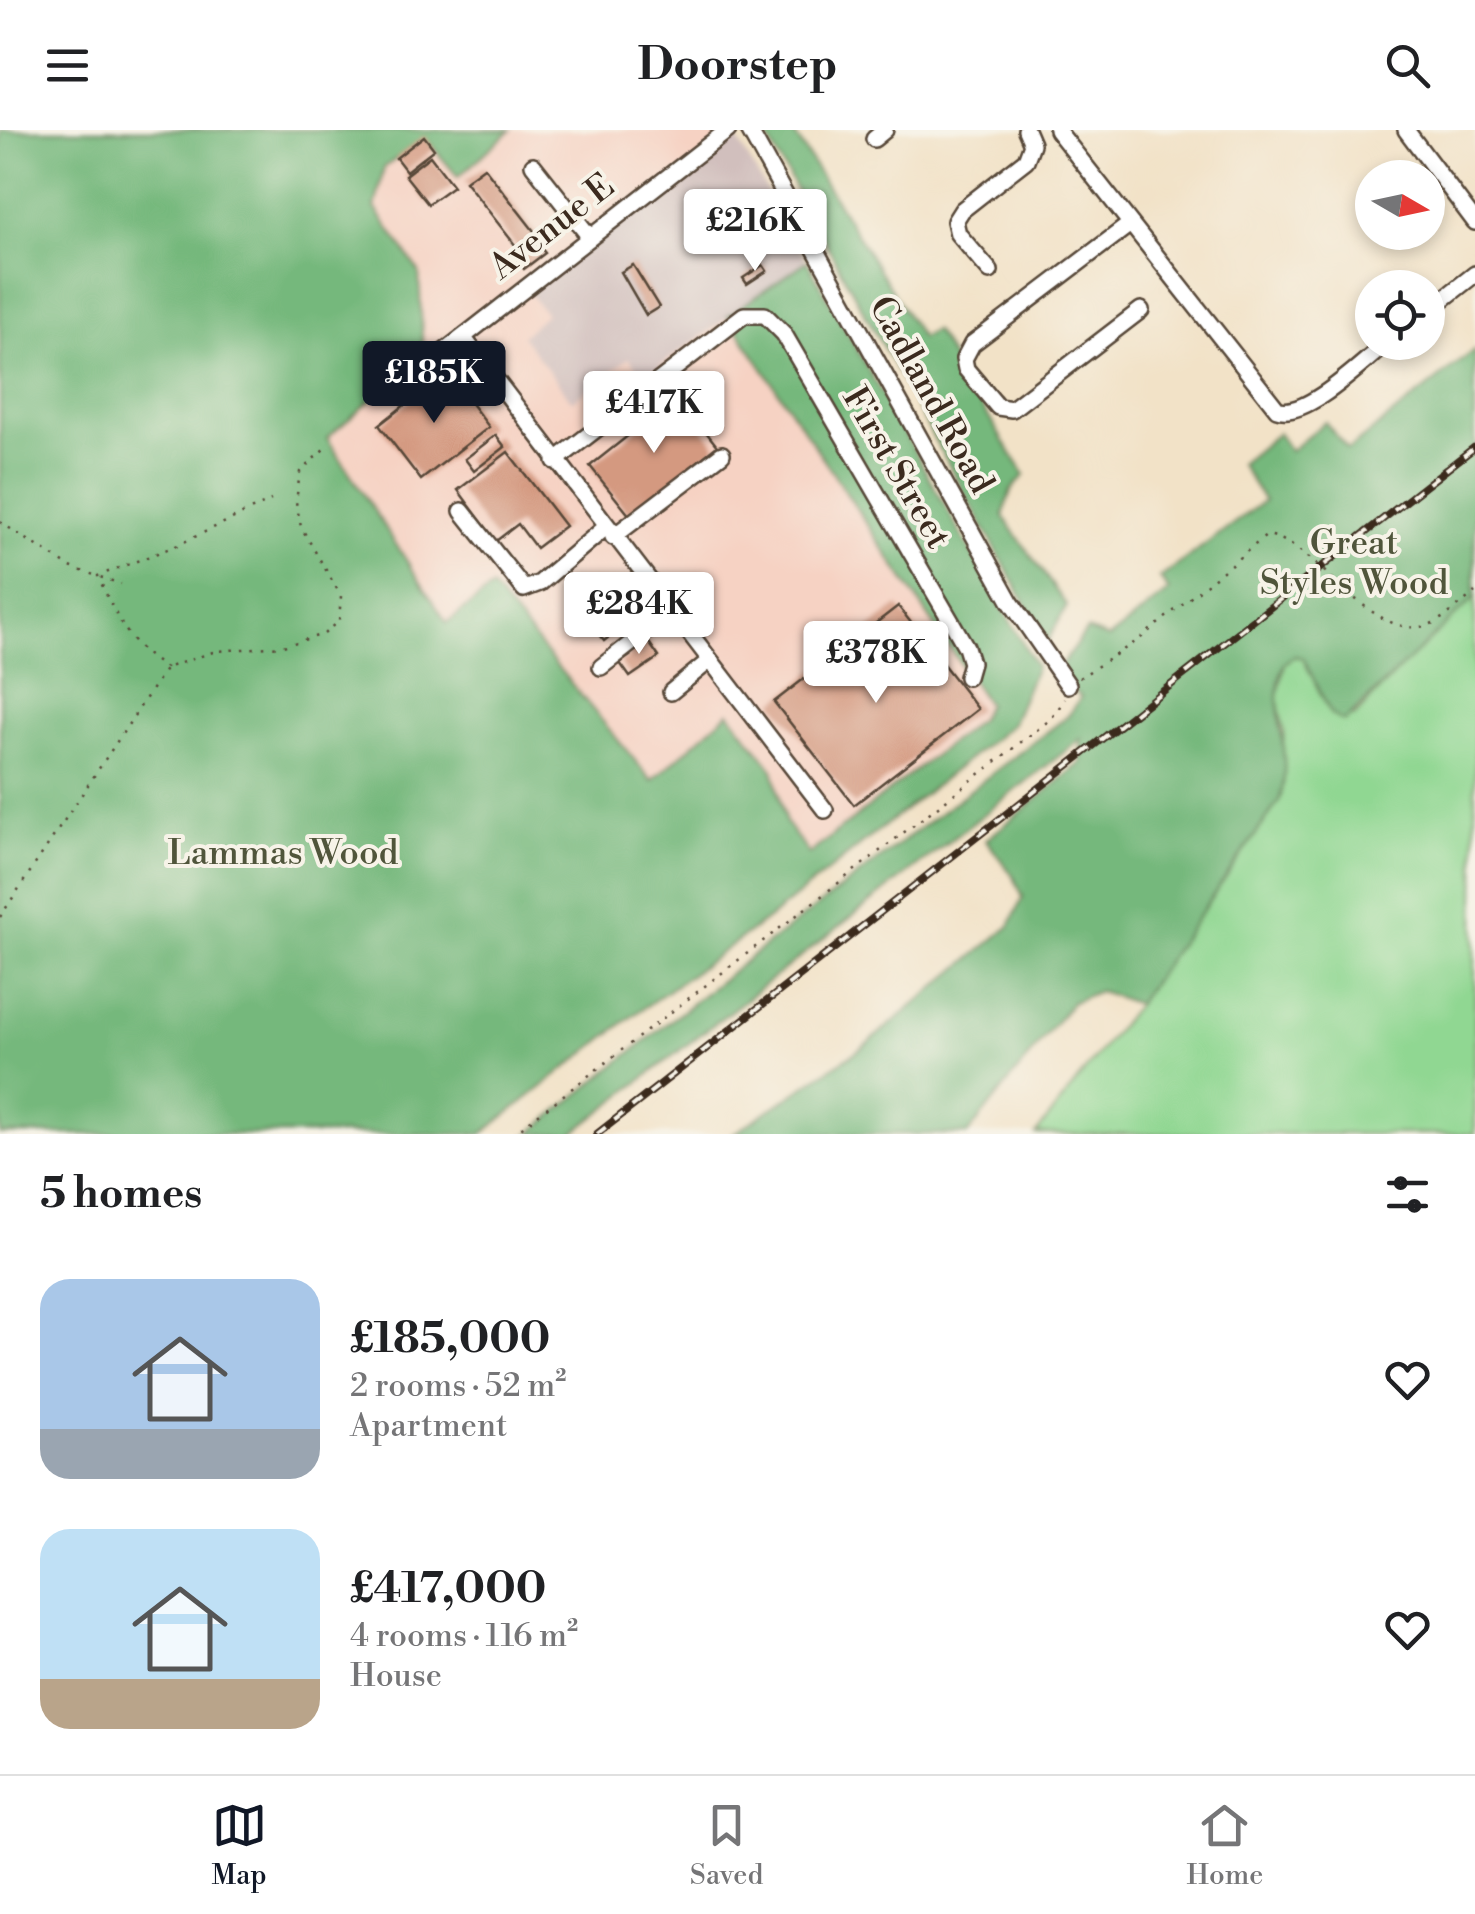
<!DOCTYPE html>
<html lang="en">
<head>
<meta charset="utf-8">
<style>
	:root { --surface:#fff; --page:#f2f2f2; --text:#202124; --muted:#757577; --line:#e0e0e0; --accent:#111827 }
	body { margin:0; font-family:"Libre Bodoni",serif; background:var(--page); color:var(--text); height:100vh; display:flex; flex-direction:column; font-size:38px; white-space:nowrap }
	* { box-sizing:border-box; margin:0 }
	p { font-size:32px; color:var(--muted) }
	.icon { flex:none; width:55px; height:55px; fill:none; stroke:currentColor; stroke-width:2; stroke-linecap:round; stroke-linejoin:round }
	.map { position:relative; height:1004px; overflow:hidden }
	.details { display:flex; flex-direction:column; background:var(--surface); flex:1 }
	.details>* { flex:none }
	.needle { width:65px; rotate:99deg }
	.controls { position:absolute; left:1355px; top:30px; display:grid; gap:20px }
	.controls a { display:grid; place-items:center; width:90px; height:90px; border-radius:50%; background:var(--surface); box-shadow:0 5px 15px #0003; font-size:50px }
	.price { position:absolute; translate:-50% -85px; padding:0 22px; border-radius:10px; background:#fff; color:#222; font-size:32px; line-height:65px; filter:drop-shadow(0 2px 5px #0008) }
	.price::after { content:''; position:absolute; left:50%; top:60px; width:30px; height:22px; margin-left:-15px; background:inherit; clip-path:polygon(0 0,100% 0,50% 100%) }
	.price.current { background:var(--accent); color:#fff }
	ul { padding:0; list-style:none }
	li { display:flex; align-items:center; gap:30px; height:250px; padding:0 40px }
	li span { display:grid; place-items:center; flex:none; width:280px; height:200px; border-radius:30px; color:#555 }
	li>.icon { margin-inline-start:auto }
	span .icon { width:120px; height:120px; fill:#fffc; stroke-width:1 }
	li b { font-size:42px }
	h2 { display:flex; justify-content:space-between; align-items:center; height:120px; padding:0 40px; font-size:42px }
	header { display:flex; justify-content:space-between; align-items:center; height:130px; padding:0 40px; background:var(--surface); font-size:45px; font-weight:700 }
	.tabs { display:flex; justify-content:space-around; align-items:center; height:140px; border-top:2px solid var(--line); background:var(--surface); font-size:28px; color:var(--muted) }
	.tabs a { display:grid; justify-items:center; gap:5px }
	.tabs .current { color:var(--accent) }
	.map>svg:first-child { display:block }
	.built { fill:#f6d2c3 }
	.industrial { fill:#d1bfbd }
	.green { fill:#90d792; stroke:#668058; stroke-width:2.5 }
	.forest { fill:#74b87c; stroke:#58714d; stroke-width:2.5 }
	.building { fill:#d49980 }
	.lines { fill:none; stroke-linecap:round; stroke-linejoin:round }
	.minor-casing { stroke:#564637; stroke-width:20 }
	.path { stroke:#564637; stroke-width:2.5; stroke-dasharray:2.5 8; stroke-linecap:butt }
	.minor { stroke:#fff; stroke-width:15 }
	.rail-casing { stroke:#3b2a1e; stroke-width:8 }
	.rail { stroke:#f7f3e8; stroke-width:4; stroke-dasharray:11; stroke-linecap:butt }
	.labels { text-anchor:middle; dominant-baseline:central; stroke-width:8; stroke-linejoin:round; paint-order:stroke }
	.street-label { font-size:35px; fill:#3b2a1e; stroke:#f7f3e8 }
	.park-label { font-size:35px; fill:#50553b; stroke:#f7f3e8 }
</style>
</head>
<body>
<header><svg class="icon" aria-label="menu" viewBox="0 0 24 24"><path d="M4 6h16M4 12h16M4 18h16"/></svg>Doorstep<svg class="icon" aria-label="search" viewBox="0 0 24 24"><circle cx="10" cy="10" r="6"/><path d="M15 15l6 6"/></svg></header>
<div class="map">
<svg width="1475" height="1004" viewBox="0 0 1475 1004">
	<rect width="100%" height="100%" fill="#f7f3e8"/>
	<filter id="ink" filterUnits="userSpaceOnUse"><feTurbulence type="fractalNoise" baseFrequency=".01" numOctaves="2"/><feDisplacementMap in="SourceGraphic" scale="20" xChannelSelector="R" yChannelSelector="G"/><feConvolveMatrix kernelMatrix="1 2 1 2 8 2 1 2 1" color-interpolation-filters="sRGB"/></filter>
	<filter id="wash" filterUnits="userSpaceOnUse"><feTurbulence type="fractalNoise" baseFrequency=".0048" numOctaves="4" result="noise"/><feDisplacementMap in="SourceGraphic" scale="40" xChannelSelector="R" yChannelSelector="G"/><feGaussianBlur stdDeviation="2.25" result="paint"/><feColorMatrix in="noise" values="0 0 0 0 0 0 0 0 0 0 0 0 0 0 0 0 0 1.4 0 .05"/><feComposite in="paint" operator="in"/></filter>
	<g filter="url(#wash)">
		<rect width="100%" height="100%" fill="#f2e2c7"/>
		<path class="built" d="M 511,0 L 732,0 L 807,131 L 760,163 L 1011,595 L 834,731 L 768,789 L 492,459 L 448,494 L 327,308 L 423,224 L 419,142 L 375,78 L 384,38 L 424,6 L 458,47 Z"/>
		<path class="industrial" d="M 735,5 L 807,131 L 649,244 L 642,244 L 629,228 L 572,271 L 522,206 L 546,184 L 528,162 Z"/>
		<path class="green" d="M 1475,467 L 1475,1004 L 1036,1004 L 1137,874 L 1279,671 L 1284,601 L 1277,569 L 1285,533 L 1295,526 L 1303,528 L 1331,584 L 1354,587 L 1447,489 Z"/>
		<path class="forest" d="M 0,0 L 511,0 L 458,47 L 424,7 L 384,38 L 375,78 L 419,142 L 423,225 L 327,308 L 447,493 L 492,458 L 652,651 L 729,582 L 773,639 L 786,693 L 809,724 L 979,590 L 987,574 L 728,186 L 807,131 L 1036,537 L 1011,595 L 768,789 L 631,887 L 482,1004 L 0,1004 Z
			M 763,0 L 792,0 L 921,208 L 934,200 L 1025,345 L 1011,360 L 1003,386 L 1067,476 L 1047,512 Z
			M 1475,220 L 1475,467 L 1344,592 L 1331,584 L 1303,528 L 1295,526 L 1285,533 C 1265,576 1296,624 1279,671 L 1137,874 L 1099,861 L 1072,872 L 968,1004 L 733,1004 L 863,917 L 1010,796 L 1023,767 L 1014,747 L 986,710 L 1081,633 L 1081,609 L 572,1004 L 529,1004 L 749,828 L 1068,586 L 1081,567 L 1054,545 L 1087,500 L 1109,508 L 1169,461 L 1160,448 L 1264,371 L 1240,334 L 1278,303 L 1290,321 L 1325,292 L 1348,320 Z"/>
		<g id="blocks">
			<path class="building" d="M 424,6 L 434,19 L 406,41 L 396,28 Z
				M 430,26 L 453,56 L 428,74 L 405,45 Z
				M 484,37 L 541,110 L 537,113 L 545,123 L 524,139 L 517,130 L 523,125 L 465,51 Z
				M 743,92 L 757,113 L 750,118 L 736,97 Z
				M 633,135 L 659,177 L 646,185 L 621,142 Z
				M 763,135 L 767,141 L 747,154 L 743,148 Z
				M 447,242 L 489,297 L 421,350 L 379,295 Z
				M 678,266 L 717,316 L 630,386 L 590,336 Z
				M 496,305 L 505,317 L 474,341 L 465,329 Z
				M 508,322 L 565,396 L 536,418 L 518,394 L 496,411 L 458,360 Z
				M 898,476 L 978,579 L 854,675 L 774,572 Z
				M 599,485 L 614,503 L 604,511 L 589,493 Z
				M 645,507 L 659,527 L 630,547 L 620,533 L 630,526 L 626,521 Z"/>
		</g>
	</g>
	<g filter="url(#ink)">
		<use href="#blocks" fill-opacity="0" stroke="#564637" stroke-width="2.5"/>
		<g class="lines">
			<defs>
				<path id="minor" d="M 749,0 L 1010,471 L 1068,555
					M 1057,0 L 1277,279 C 1305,290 1364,231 1388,212
					M 1406,0 L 1475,92
					M 874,9 L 885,0
					M 533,35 L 589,106
					M 1130,94 L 972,214 L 964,229 L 966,239 L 998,277 L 1012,279 L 1141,180
					M 990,141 L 958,104 L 955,91 L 962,80 L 1026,30 L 1032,14 L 1026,0
					M 1428,181 L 1475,144
					M 463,207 L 825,680
					M 440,225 L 728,0
					M 555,331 L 744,185 L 765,185 L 784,204 L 966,517 L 971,533 L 967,547
					M 462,381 L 524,459 L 540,453 L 606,397
					M 613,407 L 722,324
					M 601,537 L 671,482
					M 671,562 L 709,531"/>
			</defs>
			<use href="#minor" class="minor-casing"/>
			<path class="path" d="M 0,392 L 70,437 L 121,454
				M 166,538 C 129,517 115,484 98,446 L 178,415 L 271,370
				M 1079,548 L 1137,511 L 1267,405 C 1318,413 1373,517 1431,494 C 1447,487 1462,473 1475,462
				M 0,787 L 166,538 L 216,521 L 283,516 L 324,504 L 339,490 L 341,466 L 301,397 L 296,372 L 300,342 L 329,314
				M 513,1004 L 1051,589 L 1065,569"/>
			<use href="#minor" class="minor"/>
			<defs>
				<path id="rail" d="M 597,1004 L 1475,317"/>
			</defs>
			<use href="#rail" class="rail-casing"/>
			<use href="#rail" class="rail"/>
		</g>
	</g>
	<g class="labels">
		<g class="street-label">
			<text transform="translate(552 97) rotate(-38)">Avenue E</text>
			<text transform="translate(931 265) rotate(61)">Cadland Road</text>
			<text transform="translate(896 338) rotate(60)">First Street</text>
		</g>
		<g class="park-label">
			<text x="1354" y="413">Great<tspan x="1354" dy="40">Styles Wood</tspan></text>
			<text x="283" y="723">Lammas Wood</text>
		</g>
	</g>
</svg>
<div class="controls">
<a><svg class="needle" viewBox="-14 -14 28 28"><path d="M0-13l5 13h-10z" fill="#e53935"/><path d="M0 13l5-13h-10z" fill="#757577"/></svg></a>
<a><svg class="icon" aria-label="locate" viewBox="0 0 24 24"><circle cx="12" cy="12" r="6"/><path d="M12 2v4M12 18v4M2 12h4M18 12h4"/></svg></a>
</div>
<b class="price" style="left:755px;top:144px">£216K</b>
<b class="price current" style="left:434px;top:296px">£185K</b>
<b class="price" style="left:654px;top:326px">£417K</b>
<b class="price" style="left:639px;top:527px">£284K</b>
<b class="price" style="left:876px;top:576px">£378K</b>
</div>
<section class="details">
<h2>5 homes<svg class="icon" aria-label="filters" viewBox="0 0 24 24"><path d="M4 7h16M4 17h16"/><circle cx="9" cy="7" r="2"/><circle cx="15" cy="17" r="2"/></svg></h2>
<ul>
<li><span style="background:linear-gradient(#a9c7e8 75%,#9aa5b1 0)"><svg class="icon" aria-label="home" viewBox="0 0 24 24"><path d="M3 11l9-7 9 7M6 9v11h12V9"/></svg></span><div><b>£185,000</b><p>2 rooms · 52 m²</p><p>Apartment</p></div><svg class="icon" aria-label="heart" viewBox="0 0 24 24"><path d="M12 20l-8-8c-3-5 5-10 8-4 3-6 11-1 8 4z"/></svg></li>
<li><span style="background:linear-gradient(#bfe0f5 75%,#b9a48a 0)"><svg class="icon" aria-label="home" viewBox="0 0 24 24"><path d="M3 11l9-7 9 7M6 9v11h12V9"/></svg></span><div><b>£417,000</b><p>4 rooms · 116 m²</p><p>House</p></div><svg class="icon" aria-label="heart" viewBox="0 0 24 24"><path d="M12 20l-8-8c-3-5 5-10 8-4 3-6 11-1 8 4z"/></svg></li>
</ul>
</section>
<nav class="tabs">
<a class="current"><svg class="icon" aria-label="map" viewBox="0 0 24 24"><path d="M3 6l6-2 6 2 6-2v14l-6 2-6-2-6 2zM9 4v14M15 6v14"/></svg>Map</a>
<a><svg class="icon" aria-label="saved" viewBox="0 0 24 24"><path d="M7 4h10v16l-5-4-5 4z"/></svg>Saved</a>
<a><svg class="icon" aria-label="home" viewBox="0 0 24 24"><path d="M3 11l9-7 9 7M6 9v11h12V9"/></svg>Home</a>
</nav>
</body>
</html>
